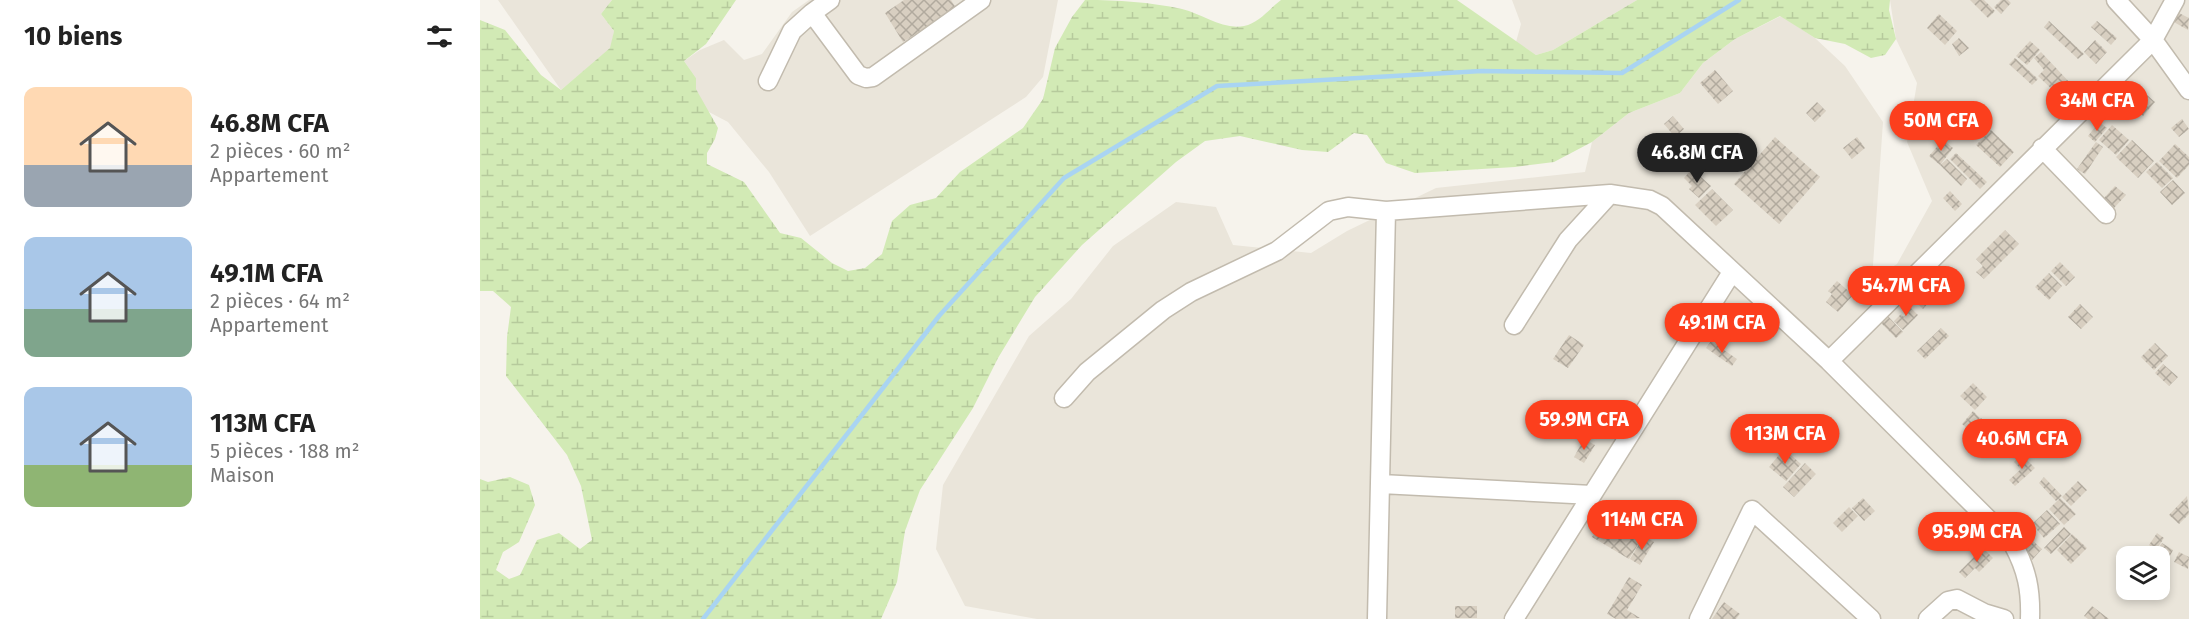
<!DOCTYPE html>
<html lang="fr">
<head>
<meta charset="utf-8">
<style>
	:root { --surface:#fff; --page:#f6f6f6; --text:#222; --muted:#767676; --accent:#fc3f1d }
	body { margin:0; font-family:"Fira Sans",sans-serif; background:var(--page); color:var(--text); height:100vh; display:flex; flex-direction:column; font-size:22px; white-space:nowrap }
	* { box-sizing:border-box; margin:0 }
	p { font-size:20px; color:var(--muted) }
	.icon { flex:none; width:33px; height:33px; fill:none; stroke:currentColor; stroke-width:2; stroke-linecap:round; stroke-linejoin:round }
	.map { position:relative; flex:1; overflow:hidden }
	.panel { display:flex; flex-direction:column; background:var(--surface); width:480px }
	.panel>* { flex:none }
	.controls { position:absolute; left:1636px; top:546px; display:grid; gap:12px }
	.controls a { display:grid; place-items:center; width:54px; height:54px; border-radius:12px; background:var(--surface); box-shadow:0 3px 9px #0003; font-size:30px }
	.price { position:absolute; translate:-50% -51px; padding:0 14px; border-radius:21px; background:var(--accent); color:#fff; font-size:20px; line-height:39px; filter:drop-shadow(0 2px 3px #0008) }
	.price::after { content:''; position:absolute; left:50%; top:36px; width:18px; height:14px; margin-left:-9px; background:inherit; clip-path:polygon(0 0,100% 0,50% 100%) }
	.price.on { background:#222; color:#fff }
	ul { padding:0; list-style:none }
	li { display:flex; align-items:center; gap:18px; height:150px; padding:0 24px }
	li span { display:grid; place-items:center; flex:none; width:168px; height:120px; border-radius:12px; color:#555 }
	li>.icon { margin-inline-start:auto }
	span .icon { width:72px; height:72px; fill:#fffc; stroke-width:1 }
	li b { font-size:26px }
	h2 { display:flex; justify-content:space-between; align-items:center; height:72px; padding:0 24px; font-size:26px }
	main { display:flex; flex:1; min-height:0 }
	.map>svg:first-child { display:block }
	.residential { fill:#eae5da; fill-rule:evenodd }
	.wetland { fill:url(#wetland-marsh) }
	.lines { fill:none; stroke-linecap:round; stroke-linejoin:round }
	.stream { stroke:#a9d4f2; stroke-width:4.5 }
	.building { fill:url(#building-cross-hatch) }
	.minor-casing { stroke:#c2bbae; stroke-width:21 }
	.minor { stroke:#fff; stroke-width:18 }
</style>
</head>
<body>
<main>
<section class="panel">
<h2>10 biens<svg class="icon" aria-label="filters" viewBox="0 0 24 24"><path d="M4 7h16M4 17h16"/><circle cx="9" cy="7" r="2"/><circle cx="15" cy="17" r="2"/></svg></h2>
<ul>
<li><span style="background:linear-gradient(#ffd9b3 65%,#9aa5b1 0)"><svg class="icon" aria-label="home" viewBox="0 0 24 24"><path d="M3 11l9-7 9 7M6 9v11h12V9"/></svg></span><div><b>46.8M CFA</b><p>2 pièces · 60 m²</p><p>Appartement</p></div></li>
<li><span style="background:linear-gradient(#a9c7e8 60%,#7fa58c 0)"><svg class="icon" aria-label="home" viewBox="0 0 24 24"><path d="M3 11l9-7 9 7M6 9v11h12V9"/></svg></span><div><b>49.1M CFA</b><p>2 pièces · 64 m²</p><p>Appartement</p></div></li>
<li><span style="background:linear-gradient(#a9c7e8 65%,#8fb573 0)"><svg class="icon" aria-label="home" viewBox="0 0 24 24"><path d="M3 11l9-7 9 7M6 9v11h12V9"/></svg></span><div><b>113M CFA</b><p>5 pièces · 188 m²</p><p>Maison</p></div></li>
</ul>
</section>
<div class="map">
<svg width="1709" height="619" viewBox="0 0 1709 619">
	<defs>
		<pattern id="wetland-marsh" width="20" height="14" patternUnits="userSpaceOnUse" patternTransform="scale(1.5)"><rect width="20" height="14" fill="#d2eab5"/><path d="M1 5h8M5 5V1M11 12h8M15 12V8" fill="none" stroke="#b6ca9c"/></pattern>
		<pattern id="building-cross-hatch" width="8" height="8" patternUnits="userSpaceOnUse" patternTransform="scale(1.5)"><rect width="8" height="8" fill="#d8cfc1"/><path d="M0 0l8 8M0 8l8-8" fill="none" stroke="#b1aa9e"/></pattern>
	</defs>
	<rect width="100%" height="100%" fill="#f6f3ec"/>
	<path class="residential" d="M 18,0 L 132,0 L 121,14 L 134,31 L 131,48 L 81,90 Z
		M 329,0 L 578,0 L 563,77 L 546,97 L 330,236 L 289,172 L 248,122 L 227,111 L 216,89 L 216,78 L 204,61 L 220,50 L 244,40 L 264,60 L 282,54 L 312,12 Z
		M 1032,0 L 1157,0 L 1073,50 L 1056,55 L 1036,42 L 1041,24 Z
		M 1410,0 L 1709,0 L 1709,619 L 557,619 L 485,606 L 456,549 L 463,485 L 549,336 L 591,299 L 633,246 L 696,202 L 736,207 L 753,245 L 831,253 L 867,231 L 956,188 L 1105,172 L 1112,142 L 1149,113 L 1200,93 L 1223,63 L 1255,39 L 1301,16 L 1335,38 L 1365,66 L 1403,122 L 1392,279 L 1417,264 L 1452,201 L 1427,142 L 1437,83 L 1416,39 ZM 1647,556 L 1680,556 L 1680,590 L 1647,590 Z"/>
	<path class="wetland" d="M 132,0 L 256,0 L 226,44 L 204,61 L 216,78 L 216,89 L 238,128 L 235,139 L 227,153 L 227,164 L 264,182 L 300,233 L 321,238 L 352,263 L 368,271 L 385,268 L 402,254 L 412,221 L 430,205 L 456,198 L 480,172 L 543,128 L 563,99 L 575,48 L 592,17 L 605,0 C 639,0 669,2 702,9 C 723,14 742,30 764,26 C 779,23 789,9 801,0 L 977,0 L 1056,55 L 1073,50 L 1157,0 L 1410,0 L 1409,10 L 1416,39 L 1405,55 L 1391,58 L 1365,44 L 1335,38 L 1300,16 L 1255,39 L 1223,63 L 1200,93 L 1149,113 L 1112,142 L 1074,162 L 1035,167 L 935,173 L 906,163 L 887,135 L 874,133 L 848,152 L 822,150 L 760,136 L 725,141 L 696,162 L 602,245 L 555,297 L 518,358 L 493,408 L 440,490 L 425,531 L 417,582 L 401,619 L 0,619 L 0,479 L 8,482 L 30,477 L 49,485 L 55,505 L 39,542 L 23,552 L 16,570 L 29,579 L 40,575 L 57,540 L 79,533 L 100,549 L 112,540 L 101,486 L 87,455 L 26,376 L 27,337 L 31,307 L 13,291 L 0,291 L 0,20 L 25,30 L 61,75 L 81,90 L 130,48 L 134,31 L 121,14 Z"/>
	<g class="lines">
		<path class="stream" d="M 223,619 L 459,316 L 584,178 L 737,86 L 1002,71 L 1142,73 L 1259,0"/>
	</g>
	<path class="building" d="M 424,0 L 471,0 L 476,8 L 423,42 L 405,13 Z
		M 1490,0 L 1504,0 L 1515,11 L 1508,18 Z
		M 1521,0 L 1528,0 L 1531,3 L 1521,14 L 1514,7 Z
		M 1697,12 L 1709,18 L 1708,30 L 1692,21 Z
		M 1459,14 L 1477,31 L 1465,45 L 1447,28 Z
		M 1569,21 L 1604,54 L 1598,59 L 1564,27 Z
		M 1617,21 L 1637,38 L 1631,45 L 1611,27 Z
		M 1479,38 L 1489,48 L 1479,56 L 1472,44 Z
		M 1615,40 L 1627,52 L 1616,64 L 1604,52 Z
		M 1550,41 L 1560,50 L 1547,65 L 1536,56 Z
		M 1561,52 L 1592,85 L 1580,97 L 1558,76 L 1564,70 L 1554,58 Z
		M 1535,58 L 1558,79 L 1552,85 L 1529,64 Z
		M 1235,70 L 1253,91 L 1238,104 L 1220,83 Z
		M 1667,95 L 1675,102 L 1663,116 L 1655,108 Z
		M 1337,102 L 1346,111 L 1335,122 L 1326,113 Z
		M 1193,116 L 1204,129 L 1195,137 L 1184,124 Z
		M 1702,119 L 1709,129 L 1699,137 L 1691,128 Z
		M 1619,122 L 1627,128 L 1615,142 L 1608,136 Z
		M 1632,125 L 1649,140 L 1636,155 L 1619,140 Z
		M 1511,130 L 1534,152 L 1520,167 L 1496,145 Z
		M 1295,137 L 1340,177 L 1299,224 L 1254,184 Z
		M 1377,137 L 1385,148 L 1372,159 L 1363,148 Z
		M 1463,140 L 1473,148 L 1460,165 L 1449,156 Z
		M 1652,140 L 1674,161 L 1658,178 L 1636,157 Z
		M 1616,142 L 1623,147 L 1605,174 L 1597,169 Z
		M 1695,144 L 1709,157 L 1709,165 L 1697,178 L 1679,161 Z
		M 1476,153 L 1507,182 L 1500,189 L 1470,159 Z
		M 1467,159 L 1487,179 L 1481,186 L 1460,165 Z
		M 1677,162 L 1693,178 L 1682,188 L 1666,172 Z
		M 1212,169 L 1231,186 L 1219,198 L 1209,189 L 1212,186 L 1204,178 Z
		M 1693,180 L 1705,193 L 1692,205 L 1680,192 Z
		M 1635,186 L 1646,195 L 1634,208 L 1624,198 Z
		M 1232,189 L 1253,210 L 1236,226 L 1215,205 Z
		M 1470,191 L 1482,204 L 1475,211 L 1463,198 Z
		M 1525,230 L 1539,244 L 1504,279 L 1496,272 L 1503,266 L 1496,259 Z
		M 1580,262 L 1595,277 L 1586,286 L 1571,271 Z
		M 1569,273 L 1582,286 L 1569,300 L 1555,287 Z
		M 1357,281 L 1373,295 L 1358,312 L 1346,302 L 1352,294 L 1348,291 Z
		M 1441,294 L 1449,302 L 1443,309 L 1434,300 Z
		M 1426,303 L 1438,315 L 1423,330 L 1414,321 L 1421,314 L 1424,317 L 1426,314 L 1421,308 Z
		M 1600,304 L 1613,317 L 1601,329 L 1588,317 Z
		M 1405,313 L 1423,332 L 1416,338 L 1398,320 Z
		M 1461,328 L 1469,336 L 1445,359 L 1437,351 Z
		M 1089,335 L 1104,345 L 1088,368 L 1073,359 Z
		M 1231,341 L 1257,359 L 1252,366 L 1226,348 Z
		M 1675,343 L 1688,356 L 1674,370 L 1661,357 Z
		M 1683,364 L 1698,377 L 1689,386 L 1675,373 Z
		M 1493,383 L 1507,397 L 1495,410 L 1480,396 Z
		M 1493,411 L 1500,418 L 1495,423 L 1501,418 L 1522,439 L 1516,444 L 1498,426 L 1492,433 L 1482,424 Z
		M 1104,439 L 1115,445 L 1104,463 L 1094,457 Z
		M 1304,449 L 1321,464 L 1306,481 L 1289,467 Z
		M 1541,454 L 1555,468 L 1535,486 L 1529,480 L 1541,469 L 1534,462 Z
		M 1325,463 L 1336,474 L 1314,497 L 1303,487 Z
		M 1564,477 L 1582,496 L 1576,501 L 1559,483 Z
		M 1598,481 L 1607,490 L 1591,506 L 1582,497 Z
		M 1707,496 L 1709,514 L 1699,524 L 1689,515 Z
		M 1383,498 L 1395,511 L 1384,521 L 1372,508 Z
		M 1580,498 L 1596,514 L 1584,525 L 1569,509 Z
		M 1369,507 L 1378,516 L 1362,532 L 1353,523 Z
		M 1567,510 L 1580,524 L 1564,538 L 1552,524 Z
		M 1125,516 L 1162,538 L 1149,559 L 1112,537 Z
		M 1584,527 L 1591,534 L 1571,554 L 1564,548 Z
		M 1677,533 L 1684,538 L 1676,550 L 1669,545 Z
		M 1592,534 L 1607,548 L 1591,564 L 1577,550 Z
		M 1164,536 L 1174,542 L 1160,565 L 1150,559 Z
		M 1551,539 L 1562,549 L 1552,560 L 1542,550 Z
		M 1682,543 L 1693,550 L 1689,558 L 1677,550 Z
		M 1503,548 L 1513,558 L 1499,572 L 1495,568 L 1485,578 L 1479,572 Z
		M 1699,552 L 1709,557 L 1708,569 L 1694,562 Z
		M 1149,577 L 1162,585 L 1147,610 L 1160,618 L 1136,619 L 1127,614 Z
		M 1244,602 L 1260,614 L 1256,619 L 1232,619 Z
		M 975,606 L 997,606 L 997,618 L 975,618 Z
		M 1612,606 L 1629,619 L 1608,619 L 1604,616 Z"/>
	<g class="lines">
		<defs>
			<path id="minor" d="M 350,0 L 332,13 L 378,75 L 386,78 L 393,77 L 501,0
				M 1636,0 L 1673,40 L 1709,90
				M 288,81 L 312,31 L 332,13
				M 1562,148 L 1626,214
				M 1034,325 L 1088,240 L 1130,194
				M 1349,361 L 1673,40 L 1695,0
				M 584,398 L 607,372 L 683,310 L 711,292 L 797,251 L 849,211 L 868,207 L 906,211 L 1130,194 L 1170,200 L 1182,206 L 1349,361 L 1533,544 C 1547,570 1551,590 1550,619
				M 901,484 L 1112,495
				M 897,619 L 906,211
				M 1034,619 L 1252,272
				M 1219,619 L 1272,510 L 1391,619
				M 1448,619 L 1468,601 L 1477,599 L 1504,613 L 1524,619"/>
		</defs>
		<use href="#minor" class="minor-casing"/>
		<use href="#minor" class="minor"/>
	</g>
</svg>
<div class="controls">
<a><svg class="icon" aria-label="layers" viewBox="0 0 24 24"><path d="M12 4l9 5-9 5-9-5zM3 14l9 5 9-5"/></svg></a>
</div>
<b class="price" style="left:1617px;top:132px">34M CFA</b>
<b class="price" style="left:1461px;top:152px">50M CFA</b>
<b class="price on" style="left:1217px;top:184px">46.8M CFA</b>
<b class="price" style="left:1426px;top:317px">54.7M CFA</b>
<b class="price" style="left:1242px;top:354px">49.1M CFA</b>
<b class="price" style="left:1104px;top:451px">59.9M CFA</b>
<b class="price" style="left:1305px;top:465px">113M CFA</b>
<b class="price" style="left:1542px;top:470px">40.6M CFA</b>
<b class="price" style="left:1162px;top:551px">114M CFA</b>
<b class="price" style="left:1497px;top:563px">95.9M CFA</b>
</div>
</main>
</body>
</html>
